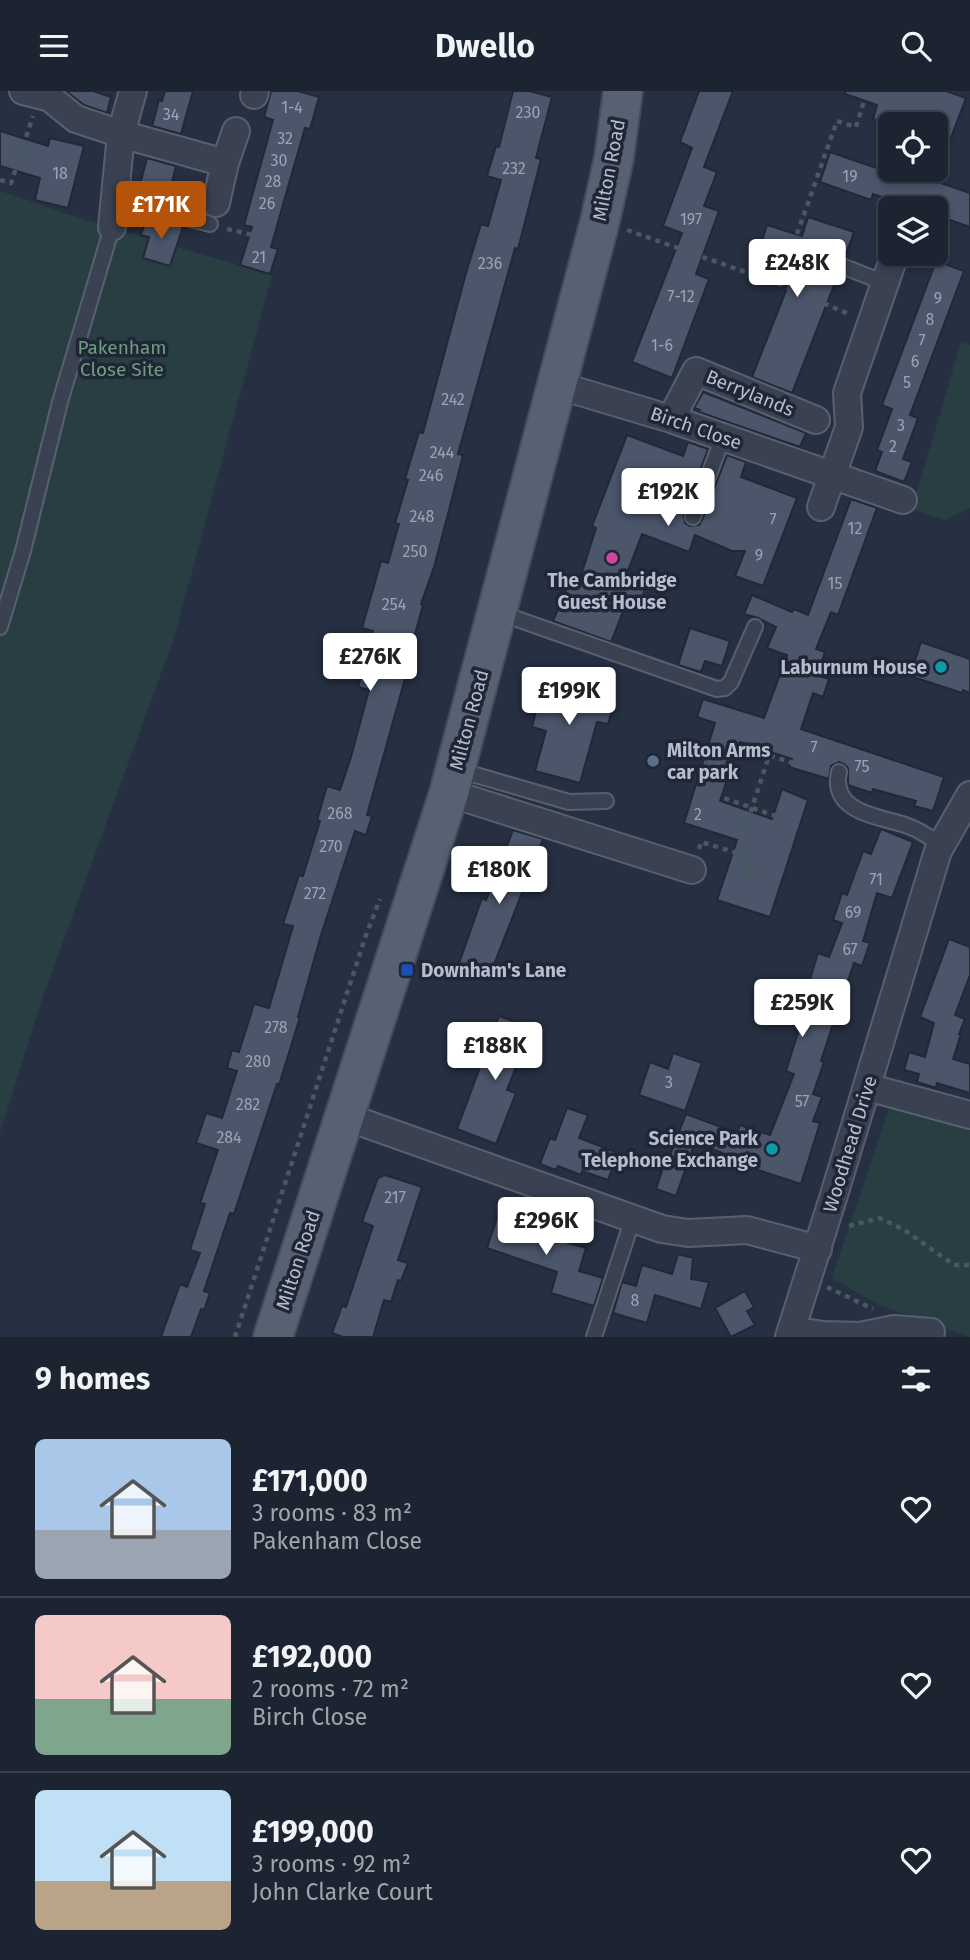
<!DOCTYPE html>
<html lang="en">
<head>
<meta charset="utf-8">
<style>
	:root { --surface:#1c2432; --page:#29303e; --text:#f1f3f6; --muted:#a0a4ac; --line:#3a414d; --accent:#b45309 }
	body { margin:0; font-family:"Fira Sans",sans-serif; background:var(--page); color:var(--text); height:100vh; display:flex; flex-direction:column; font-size:26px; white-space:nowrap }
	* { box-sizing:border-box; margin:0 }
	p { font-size:23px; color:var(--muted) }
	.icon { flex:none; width:38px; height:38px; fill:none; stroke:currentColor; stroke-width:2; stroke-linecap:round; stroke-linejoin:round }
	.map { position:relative; height:1246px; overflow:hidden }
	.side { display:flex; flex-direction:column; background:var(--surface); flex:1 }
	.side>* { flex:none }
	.fabs { position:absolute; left:878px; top:21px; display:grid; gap:14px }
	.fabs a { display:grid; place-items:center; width:70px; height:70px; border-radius:10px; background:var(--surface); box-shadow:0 4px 10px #0003,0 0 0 2px var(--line); font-size:35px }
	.price { position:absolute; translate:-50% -60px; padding:0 16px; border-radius:7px; background:#fff; color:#222; font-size:23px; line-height:46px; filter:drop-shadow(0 2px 4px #0008) }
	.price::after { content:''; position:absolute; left:50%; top:42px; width:21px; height:16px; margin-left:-10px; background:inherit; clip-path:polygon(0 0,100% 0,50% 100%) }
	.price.current { background:var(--accent); color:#fff }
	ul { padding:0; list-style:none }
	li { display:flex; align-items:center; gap:21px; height:175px; padding:0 35px }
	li+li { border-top:2px solid var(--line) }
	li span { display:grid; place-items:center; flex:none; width:196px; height:140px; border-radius:10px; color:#555 }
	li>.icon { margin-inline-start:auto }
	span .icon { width:84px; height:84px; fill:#fffc; stroke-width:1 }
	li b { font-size:30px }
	h2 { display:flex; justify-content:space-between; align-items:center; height:84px; padding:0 35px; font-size:30px }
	header { display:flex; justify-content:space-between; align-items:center; height:91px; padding:0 35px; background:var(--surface); font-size:32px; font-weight:700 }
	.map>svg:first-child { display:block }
	.green { fill:#283e43 }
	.building { fill:#4c566b; stroke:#212939; stroke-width:2 }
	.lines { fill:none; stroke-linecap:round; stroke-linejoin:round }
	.service-casing { stroke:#58606f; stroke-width:18 }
	.minor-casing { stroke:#58606f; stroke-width:30 }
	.primary-casing { stroke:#444b5b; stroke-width:42 }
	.path { stroke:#465b5f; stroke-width:4.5; stroke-dasharray:5 5; stroke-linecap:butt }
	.service { stroke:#3a4251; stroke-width:14 }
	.minor { stroke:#3a4251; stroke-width:26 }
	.primary { stroke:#586171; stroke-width:38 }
	.hotel-dot { fill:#d1479c; stroke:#1f2737; stroke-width:2.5 }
	.culture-dot { fill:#0f9aa8; stroke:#1f2737; stroke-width:2.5 }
	.service-dot { fill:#5c6f8a; stroke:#1f2737; stroke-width:2.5 }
	.transit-dot { fill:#1a4fb4; stroke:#1f2737; stroke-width:2.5 }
	.labels { text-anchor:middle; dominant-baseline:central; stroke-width:7; stroke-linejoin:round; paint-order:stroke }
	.number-label { font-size:16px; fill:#9ca3b4 }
	.street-label { font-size:19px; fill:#b7bdcc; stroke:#1f2737 }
	.park-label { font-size:19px; fill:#6e9d7d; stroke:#1f2737 }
	.poi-label { font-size:19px; font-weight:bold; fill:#b7bdcc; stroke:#1f2737; text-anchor:end }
</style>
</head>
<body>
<header><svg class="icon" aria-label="menu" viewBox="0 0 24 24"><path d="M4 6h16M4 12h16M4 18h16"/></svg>Dwello<svg class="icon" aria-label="search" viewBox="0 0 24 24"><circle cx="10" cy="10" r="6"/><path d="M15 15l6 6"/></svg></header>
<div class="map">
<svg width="970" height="1246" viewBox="0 0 970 1246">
	<rect width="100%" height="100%" fill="#263042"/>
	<path class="green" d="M 0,100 L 89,130 L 272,184 L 174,547 L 42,908 L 0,1042 Z
		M 961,251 L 970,254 L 970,417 L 945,429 L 912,418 Z
		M 890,1014 L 970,1037 L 970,1246 L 879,1214 L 832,1187 Z"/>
	<path class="building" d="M 66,0 L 93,0 L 111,6 L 107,22 L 84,14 Z
		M 165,0 L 193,0 L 181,43 L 152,35 L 159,9 L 162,10 Z
		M 271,0 L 298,0 L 319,6 L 310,38 L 305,37 L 284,110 L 271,156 L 278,158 L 270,183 L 240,174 L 252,136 L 244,134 L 273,29 L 264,26 Z
		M 513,0 L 529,0 L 552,6 L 536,67 L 541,68 L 518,158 L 515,157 L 458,363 L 463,364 L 449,419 L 434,476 L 421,513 L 423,514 L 407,572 L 409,573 L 401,602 L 367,724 L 372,725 L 366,744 L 355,740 L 321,844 L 298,926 L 300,926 L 279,994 L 277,993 L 234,1123 L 230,1122 L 204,1200 L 210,1202 L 204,1219 L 201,1218 L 191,1246 L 161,1246 L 180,1193 L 187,1196 L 200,1162 L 190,1159 L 205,1113 L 200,1112 L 218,1059 L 196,1052 L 206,1022 L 222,1027 L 237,980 L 227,977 L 232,959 L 239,961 L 254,913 L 269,917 L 293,835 L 283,833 L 299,784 L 303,785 L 320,730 L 317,729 L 327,695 L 340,699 L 351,666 L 369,599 L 358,596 L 373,540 L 362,537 L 381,470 L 388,472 L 399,433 L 395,432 L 408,389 L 405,388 L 419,341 L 423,342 L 466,182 L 481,133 L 488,135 L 501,89 L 487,85 L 496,55 L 499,56 Z
		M 699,0 L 733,0 L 704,76 L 717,81 L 704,115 L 719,120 L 696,183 L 709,188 L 672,287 L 632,271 L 682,142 L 663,135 L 692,57 L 680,51 Z
		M 845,0 L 946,0 L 966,7 L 938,81 L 936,81 L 936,33 L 890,33 L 873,28 L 877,14 L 845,3 Z
		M 0,40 L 48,55 L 50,47 L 84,55 L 68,117 L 35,109 L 40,87 L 0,75 Z
		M 830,61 L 882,79 L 884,72 L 891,75 L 891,79 L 903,79 L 970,102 L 970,136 L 936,124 L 936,117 L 916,117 L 873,103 L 871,109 L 820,91 Z
		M 147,67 L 176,75 L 168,108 L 138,101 Z
		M 147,126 L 183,136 L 170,175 L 143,167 L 149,146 L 141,144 Z
		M 808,126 L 854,141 L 845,166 L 807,151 L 799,152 L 795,157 L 796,165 L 800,169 L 838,184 L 792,302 L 752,286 L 791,187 L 787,185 L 790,178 L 756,168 L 767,134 L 802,145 Z
		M 936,170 L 964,180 L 910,324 L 918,327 L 903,368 L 912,371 L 904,391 L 875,380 L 882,361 L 877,359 L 892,318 L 882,314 Z
		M 703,301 L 806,342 L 800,356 L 699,321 L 700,319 L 694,317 Z
		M 627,344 L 683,365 L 688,351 L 708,358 L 684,423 L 685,432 L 690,435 L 699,434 L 702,429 L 727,364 L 746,371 L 741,386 L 797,407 L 763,495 L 735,485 L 745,460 L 732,460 L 695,444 L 689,461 L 642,443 L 628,480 L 649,487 L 640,512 L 628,508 L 611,551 L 553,530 L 569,491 L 578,494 L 596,437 L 592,435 Z
		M 851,408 L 877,417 L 838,524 L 831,521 L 816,558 L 825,561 L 817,584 L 829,588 L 823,606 L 813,602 L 801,638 L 944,686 L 933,720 L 914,715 L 916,710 L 873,698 L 872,702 L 848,694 L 848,677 L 844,673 L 839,671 L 831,675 L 829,688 L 789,676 L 792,668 L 740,651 L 720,710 L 772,728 L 782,698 L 808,709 L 770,826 L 717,809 L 737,749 L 684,732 L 715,632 L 697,626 L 703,608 L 764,627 L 787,564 L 767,557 L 776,536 L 758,527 L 744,523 L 752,504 L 792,521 L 794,518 L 808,524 Z
		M 690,537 L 730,550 L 722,575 L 705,570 L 701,581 L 678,574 Z
		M 921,551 L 970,568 L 970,602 L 963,599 L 962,602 L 910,585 Z
		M 544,589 L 574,597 L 575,591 L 594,596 L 592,602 L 615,608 L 608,633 L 597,631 L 580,692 L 535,680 L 546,640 L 532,636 Z
		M 881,738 L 913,751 L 892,807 L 877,802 L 863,850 L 870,852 L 862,875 L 854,872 L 841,910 L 848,912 L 841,932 L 834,930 L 821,970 L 824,971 L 813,1003 L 822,1006 L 813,1030 L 820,1032 L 801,1093 L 728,1069 L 730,1065 L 695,1051 L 676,1105 L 656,1098 L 662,1080 L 654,1077 L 659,1060 L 670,1064 L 686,1023 L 737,1042 L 740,1034 L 770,1044 L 794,983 L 786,980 L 814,890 L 810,888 L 818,862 L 829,866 L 842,832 L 833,829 L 842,802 L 847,804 L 863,760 L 871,763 Z
		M 513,739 L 543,748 L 488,889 L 457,878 L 482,807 L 486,809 Z
		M 949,848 L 970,856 L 970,884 L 955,924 L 965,928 L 959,943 L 961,943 L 953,968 L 970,973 L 970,1002 L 937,992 L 936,997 L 917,991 L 919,983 L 904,979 L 909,961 L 925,966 L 934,932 L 920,926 Z
		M 499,925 L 531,937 L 507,999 L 516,1002 L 496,1053 L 457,1038 Z
		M 673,962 L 702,972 L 685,1020 L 639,1004 L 650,971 L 668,978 Z
		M 567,1017 L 588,1024 L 579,1047 L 618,1062 L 608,1089 L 582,1080 L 581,1084 L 558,1075 L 556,1079 L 540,1073 L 550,1047 L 555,1049 Z
		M 385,1084 L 422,1096 L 398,1169 L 408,1172 L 401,1190 L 398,1189 L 391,1211 L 384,1209 L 373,1246 L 343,1246 L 332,1242 L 342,1215 L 346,1216 L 373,1135 L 362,1131 L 378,1087 Z
		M 499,1121 L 550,1138 L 548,1146 L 586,1157 L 579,1180 L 603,1187 L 594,1215 L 551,1202 L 557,1181 L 487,1157 Z
		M 678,1163 L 693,1167 L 691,1188 L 709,1191 L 701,1218 L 655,1204 L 647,1232 L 613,1222 L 622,1191 L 636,1195 L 642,1174 L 672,1183 Z
		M 745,1200 L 754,1216 L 747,1220 L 755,1234 L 731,1246 L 715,1217 Z"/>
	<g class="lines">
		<defs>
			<path id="service" d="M 115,108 L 210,133
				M 804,160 L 885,192
				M 693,426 L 723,346
				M 497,521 L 717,598 L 725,597 L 731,591 L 755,536
				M 0,536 L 23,460 L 60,311 L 112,136
				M 455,678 L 569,711 L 606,710
				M 839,681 C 830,722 879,725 908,735 C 920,739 931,747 941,754
				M 594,1246 L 633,1127"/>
			<path id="minor" d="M 23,0 L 50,7 L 76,28 L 121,43 L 225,72 L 216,112
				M 254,4 L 255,0
				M 225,72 L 236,40
				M 112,136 L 121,43 L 133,0
				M 557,294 L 671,328 L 903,409
				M 671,328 L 696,280 L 816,329
				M 821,416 L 849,336 L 847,302 L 895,163
				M 449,702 L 692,779
				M 867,996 L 970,1024
				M 344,1025 L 662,1138 L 688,1142 L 747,1139 L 818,1158
				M 792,1239 L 823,1244 L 860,1245 L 894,1238 L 931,1241
				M 789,1246 L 834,1104 L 938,760 L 970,704"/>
			<path id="primary" d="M 273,1246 L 449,702 L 600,130 L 614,67 L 623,0"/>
		</defs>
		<use href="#service" class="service-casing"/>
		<use href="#minor" class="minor-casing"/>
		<use href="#primary" class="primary-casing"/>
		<path class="path" d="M 0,89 L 11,92 L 33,25
			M 227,138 L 253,144
			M 627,139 L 779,193 L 851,224
			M 797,143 L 837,30 L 856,36 L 867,0
			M 779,192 L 788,168
			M 732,652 L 799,674
			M 715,704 L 784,728
			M 699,758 L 701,751 L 737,762
			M 762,787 L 747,782 L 752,768 L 737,762 L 769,665
			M 849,1135 L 879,1127 L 903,1138 L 954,1174 L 970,1174
			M 827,1196 L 873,1218
			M 235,1246 L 366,844 L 380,808"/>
		<use href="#service" class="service"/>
		<use href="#minor" class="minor"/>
		<use href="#primary" class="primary"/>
	</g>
	<circle class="hotel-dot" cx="612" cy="467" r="7"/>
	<g class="culture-dot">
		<circle cx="941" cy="576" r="7"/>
		<circle cx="772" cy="1058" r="7"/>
	</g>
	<circle class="service-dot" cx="653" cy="670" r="7"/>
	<rect class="transit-dot" x="400" y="872" width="14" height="14" rx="3.5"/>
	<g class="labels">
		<g class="number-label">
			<text x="292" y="16">1-4</text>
			<text x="528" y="21">230</text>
			<text x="171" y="23">34</text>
			<text x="285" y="47">32</text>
			<text x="279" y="69">30</text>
			<text x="514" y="77">232</text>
			<text x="60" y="82">18</text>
			<text x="850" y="85">19</text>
			<text x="273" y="90">28</text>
			<text x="267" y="112">26</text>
			<text x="691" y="128">197</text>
			<text x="259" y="166">21</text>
			<text x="490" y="172">236</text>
			<text x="681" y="205">7-12</text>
			<text x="938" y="207">9</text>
			<text x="930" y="228">8</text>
			<text x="922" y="249">7</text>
			<text x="662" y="254">1-6</text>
			<text x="915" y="270">6</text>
			<text x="907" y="291">5</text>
			<text x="453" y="308">242</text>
			<text x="901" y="334">3</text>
			<text x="893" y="355">2</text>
			<text x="442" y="361">244</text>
			<text x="431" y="384">246</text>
			<text x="422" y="425">248</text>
			<text x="773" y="428">7</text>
			<text x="855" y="437">12</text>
			<text x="415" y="460">250</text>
			<text x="759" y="464">9</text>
			<text x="835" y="492">15</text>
			<text x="394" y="513">254</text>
			<text x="814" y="656">7</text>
			<text x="862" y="675">75</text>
			<text x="340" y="722">268</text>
			<text x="698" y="723">2</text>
			<text x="331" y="755">270</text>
			<text x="876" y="788">71</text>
			<text x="315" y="802">272</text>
			<text x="853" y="821">69</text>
			<text x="850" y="858">67</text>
			<text x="276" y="936">278</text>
			<text x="258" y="970">280</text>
			<text x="669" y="991">3</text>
			<text x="802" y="1010">57</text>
			<text x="248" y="1013">282</text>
			<text x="229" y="1046">284</text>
			<text x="395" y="1106">217</text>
			<text x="635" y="1209">8</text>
		</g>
		<g class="street-label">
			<text transform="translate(609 79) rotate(-79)">Milton Road</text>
			<text transform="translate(750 302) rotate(22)">Berrylands</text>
			<text transform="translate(696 337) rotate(19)">Birch Close</text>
			<text transform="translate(469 629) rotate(-75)">Milton Road</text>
			<text transform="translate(850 1053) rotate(-73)">Woodhead Drive</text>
			<text transform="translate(298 1169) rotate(-72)">Milton Road</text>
		</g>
		<g class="park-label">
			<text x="122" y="256">Pakenham<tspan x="122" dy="22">Close Site</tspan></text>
		</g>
		<g class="poi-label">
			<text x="612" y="489" text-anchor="middle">The Cambridge<tspan x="612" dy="22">Guest House</tspan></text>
			<text x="927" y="576">Laburnum House</text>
			<text x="667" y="659" text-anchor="start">Milton Arms<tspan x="667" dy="22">car park</tspan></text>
			<text x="421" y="879" text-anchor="start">Downham's Lane</text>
			<text x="758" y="1047">Science Park<tspan x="758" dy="22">Telephone Exchange</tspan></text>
		</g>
	</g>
</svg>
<div class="fabs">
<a><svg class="icon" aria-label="locate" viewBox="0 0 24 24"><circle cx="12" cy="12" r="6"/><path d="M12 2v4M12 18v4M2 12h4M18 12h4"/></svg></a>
<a><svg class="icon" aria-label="layers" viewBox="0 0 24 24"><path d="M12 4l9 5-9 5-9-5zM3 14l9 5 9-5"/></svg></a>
</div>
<b class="price current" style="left:161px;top:150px">£171K</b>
<b class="price" style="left:797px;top:208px">£248K</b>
<b class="price" style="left:668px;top:437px">£192K</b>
<b class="price" style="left:370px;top:602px">£276K</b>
<b class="price" style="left:569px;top:636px">£199K</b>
<b class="price" style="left:499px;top:815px">£180K</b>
<b class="price" style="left:802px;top:948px">£259K</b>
<b class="price" style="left:495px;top:991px">£188K</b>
<b class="price" style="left:546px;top:1166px">£296K</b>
</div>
<section class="side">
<h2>9 homes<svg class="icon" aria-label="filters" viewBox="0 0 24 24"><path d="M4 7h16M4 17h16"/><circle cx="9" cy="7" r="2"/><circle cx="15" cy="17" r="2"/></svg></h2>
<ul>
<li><span style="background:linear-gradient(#a9c7e8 65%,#9aa5b1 0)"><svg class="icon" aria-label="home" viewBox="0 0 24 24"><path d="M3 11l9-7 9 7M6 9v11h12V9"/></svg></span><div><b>£171,000</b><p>3 rooms · 83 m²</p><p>Pakenham Close</p></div><svg class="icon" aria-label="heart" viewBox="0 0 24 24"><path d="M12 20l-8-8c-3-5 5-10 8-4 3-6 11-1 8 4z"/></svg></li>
<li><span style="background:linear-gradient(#f6c9c9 60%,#7fa58c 0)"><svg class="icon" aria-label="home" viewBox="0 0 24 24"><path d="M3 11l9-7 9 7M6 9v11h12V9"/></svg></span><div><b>£192,000</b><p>2 rooms · 72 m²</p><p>Birch Close</p></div><svg class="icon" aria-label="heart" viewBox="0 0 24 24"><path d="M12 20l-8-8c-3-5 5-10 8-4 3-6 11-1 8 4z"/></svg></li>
<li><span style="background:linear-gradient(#bfe0f5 65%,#b9a48a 0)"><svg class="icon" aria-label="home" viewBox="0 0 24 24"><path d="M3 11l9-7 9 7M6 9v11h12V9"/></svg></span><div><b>£199,000</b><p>3 rooms · 92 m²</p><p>John Clarke Court</p></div><svg class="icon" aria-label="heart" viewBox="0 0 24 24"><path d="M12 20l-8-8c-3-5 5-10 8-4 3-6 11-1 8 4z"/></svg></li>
</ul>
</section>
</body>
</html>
